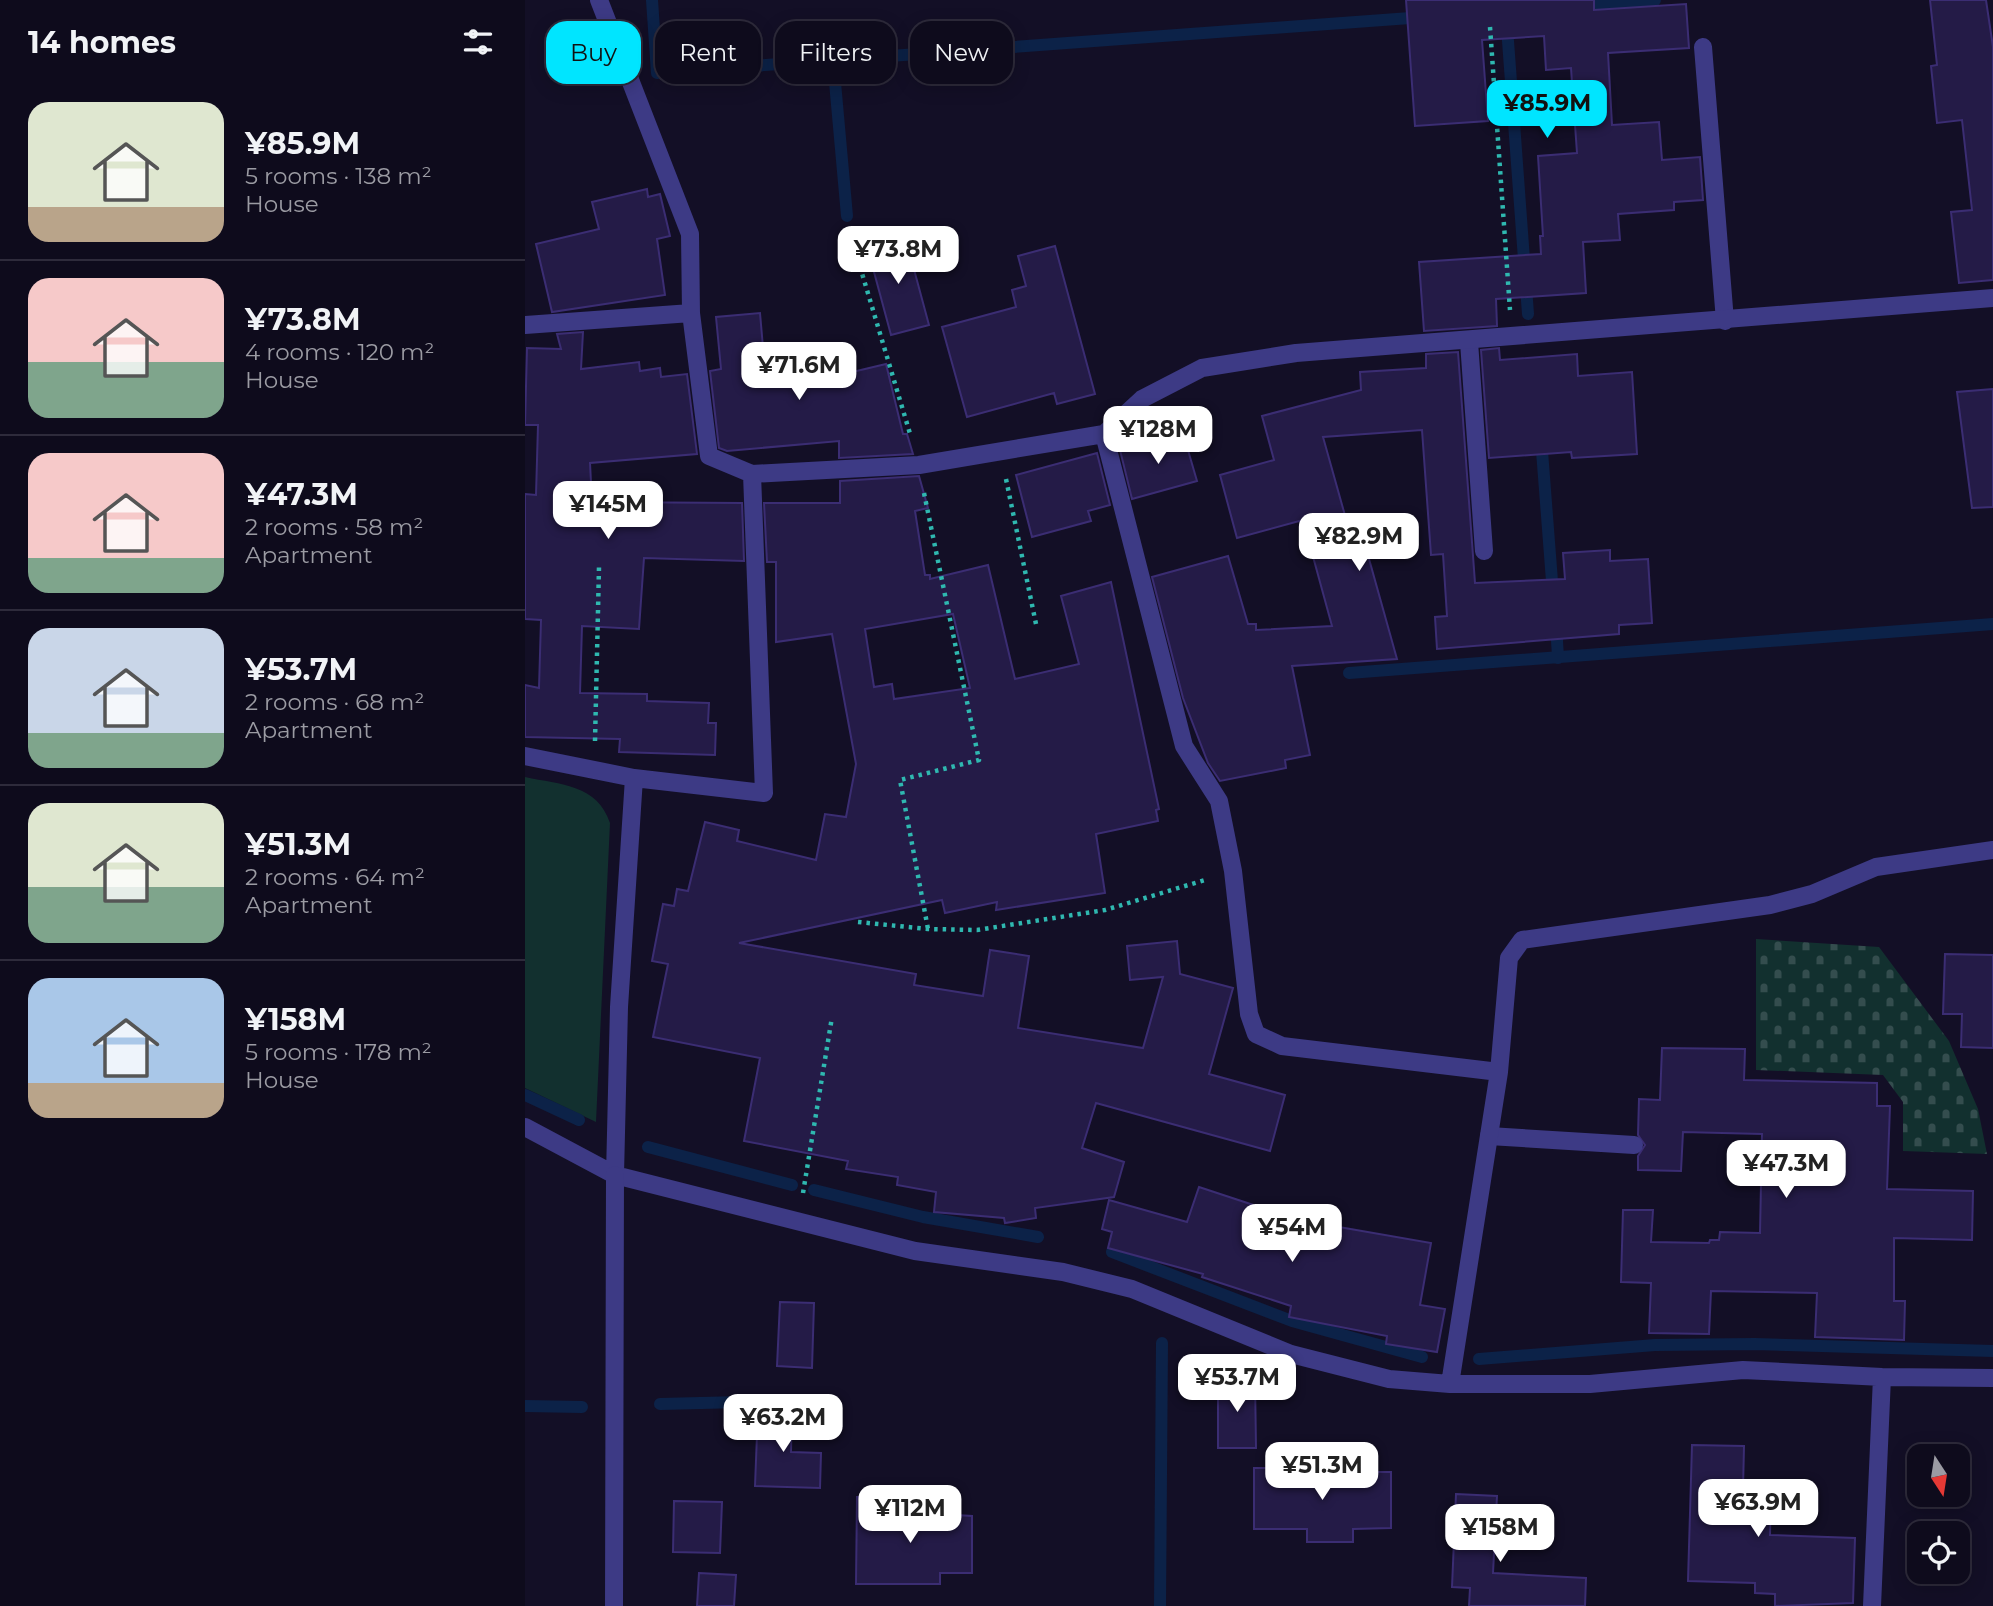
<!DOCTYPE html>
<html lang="en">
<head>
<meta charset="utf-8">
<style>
	:root { --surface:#0e0b1c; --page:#1c1929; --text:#f1f3f6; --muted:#9b9ba3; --line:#2e2b3b; --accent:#00e5ff }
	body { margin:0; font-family:Montserrat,sans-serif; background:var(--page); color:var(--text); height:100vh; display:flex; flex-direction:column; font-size:26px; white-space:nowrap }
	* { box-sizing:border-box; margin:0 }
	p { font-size:23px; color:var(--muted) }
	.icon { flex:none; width:38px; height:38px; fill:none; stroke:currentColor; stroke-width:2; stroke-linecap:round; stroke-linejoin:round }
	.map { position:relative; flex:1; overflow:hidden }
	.sheet { display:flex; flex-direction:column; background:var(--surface); width:525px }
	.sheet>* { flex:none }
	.banner { position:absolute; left:21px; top:21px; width:665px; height:63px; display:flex; gap:14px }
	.needle { width:46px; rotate:168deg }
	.buttons { position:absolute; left:1382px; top:1444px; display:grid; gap:14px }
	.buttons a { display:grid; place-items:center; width:63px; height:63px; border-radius:14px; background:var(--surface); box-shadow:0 4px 18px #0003,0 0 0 2px var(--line); font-size:35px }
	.price { position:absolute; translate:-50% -60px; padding:0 16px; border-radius:14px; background:#fff; color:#222; font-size:23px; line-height:46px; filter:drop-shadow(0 2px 4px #0008) }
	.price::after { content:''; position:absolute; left:50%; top:42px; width:21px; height:16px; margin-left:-10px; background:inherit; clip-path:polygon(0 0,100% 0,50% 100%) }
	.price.current { background:var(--accent); color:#111 }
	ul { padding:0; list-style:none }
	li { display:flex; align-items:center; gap:21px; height:175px; padding:0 28px }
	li+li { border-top:2px solid var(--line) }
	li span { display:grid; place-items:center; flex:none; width:196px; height:140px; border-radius:21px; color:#555 }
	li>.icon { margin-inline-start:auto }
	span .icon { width:84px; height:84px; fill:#fffc; stroke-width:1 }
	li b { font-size:30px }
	h2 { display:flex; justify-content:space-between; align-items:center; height:84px; padding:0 28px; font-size:30px }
	.chip { padding:0 24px; border-radius:21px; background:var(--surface); box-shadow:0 4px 18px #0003,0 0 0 2px var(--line); font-size:24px; line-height:63px }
	.chip.current { background:var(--accent); color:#111 }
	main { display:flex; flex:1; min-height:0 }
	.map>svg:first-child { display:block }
	.cemetery { fill:url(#cemetery-stones) }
	.park { fill:#12302f }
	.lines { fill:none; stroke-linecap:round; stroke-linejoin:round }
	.stream { stroke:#0c2248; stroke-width:12 }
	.building { fill:#241b47; stroke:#3b2d73; stroke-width:2; fill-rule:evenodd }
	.path { stroke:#2fb8b0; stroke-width:4.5; stroke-dasharray:3.5 5; stroke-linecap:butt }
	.service { stroke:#3d3a85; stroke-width:18 }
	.minor { stroke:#3d3a85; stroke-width:18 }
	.tertiary { stroke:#3d3a85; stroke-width:18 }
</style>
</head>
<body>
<main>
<section class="sheet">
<h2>14 homes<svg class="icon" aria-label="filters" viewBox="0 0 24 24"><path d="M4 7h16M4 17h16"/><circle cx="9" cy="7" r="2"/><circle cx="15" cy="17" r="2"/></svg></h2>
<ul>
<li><span style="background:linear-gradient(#dfe7d0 75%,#b9a48a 0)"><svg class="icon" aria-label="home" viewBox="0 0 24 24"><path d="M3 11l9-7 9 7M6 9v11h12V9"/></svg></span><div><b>¥85.9M</b><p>5 rooms · 138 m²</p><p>House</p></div></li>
<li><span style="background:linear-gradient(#f6c9c9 60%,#7fa58c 0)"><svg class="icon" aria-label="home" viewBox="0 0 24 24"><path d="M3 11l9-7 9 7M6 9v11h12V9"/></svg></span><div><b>¥73.8M</b><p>4 rooms · 120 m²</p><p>House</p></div></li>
<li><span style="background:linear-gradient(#f6c9c9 75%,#7fa58c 0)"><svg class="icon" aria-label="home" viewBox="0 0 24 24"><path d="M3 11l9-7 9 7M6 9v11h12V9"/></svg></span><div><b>¥47.3M</b><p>2 rooms · 58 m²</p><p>Apartment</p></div></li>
<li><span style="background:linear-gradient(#c9d6e8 75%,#7fa58c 0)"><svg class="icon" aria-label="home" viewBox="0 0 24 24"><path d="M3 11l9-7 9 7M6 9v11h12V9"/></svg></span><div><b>¥53.7M</b><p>2 rooms · 68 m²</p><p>Apartment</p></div></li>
<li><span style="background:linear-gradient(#dfe7d0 60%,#7fa58c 0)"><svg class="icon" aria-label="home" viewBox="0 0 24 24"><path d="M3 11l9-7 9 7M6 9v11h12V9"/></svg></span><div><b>¥51.3M</b><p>2 rooms · 64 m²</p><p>Apartment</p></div></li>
<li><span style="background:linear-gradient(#a9c7e8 75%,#b9a48a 0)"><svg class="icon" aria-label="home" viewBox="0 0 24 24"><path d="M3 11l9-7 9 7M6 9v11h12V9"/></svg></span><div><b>¥158M</b><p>5 rooms · 178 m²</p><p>House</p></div></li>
</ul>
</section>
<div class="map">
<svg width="1468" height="1606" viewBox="0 0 1468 1606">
	<defs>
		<pattern id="cemetery-stones" width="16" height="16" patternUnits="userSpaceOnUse" patternTransform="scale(1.75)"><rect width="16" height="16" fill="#12302f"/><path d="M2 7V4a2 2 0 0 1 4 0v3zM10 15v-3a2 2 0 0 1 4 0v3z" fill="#344d4e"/></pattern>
	</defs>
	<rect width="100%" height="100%" fill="#130f26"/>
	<path class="cemetery" d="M 1231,939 L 1354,947 L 1424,1041 L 1453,1109 L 1462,1154 L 1378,1151 L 1378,1102 L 1358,1075 L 1231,1070 Z"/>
	<path class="park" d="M 0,777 C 36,785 72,784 85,823 L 71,1122 L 0,1088 Z"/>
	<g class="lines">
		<path class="stream" d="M 127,0 L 132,73 L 899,17
			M 980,0 L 1003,314
			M 1053,6 L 1130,0
			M 308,60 L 322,216
			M 1016,438 L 1028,594
			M 1031,623 L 1033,658
			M 824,673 L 1468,624
			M 0,1095 L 54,1120
			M 123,1147 L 267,1185
			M 289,1190 L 398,1217 L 513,1237
			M 587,1252 L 767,1321 L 897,1357
			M 954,1359 L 1130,1345 L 1230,1344 L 1468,1351
			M 135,1404 L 217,1402
			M 0,1406 L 57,1407
			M 635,1606 L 637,1343"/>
	</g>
	<path class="building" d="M 881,0 L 1069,0 L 1069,10 L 1161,4 L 1164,48 L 1083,53 L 1087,125 L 1134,122 L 1137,160 L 1175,157 L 1178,200 L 1149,202 L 1149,210 L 1093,214 L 1095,240 L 1058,242 L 1061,293 L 971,299 L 972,326 L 899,331 L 894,262 L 1016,254 L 1015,236 L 1018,236 L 1013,156 L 1052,153 L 1046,68 L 1021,70 L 1019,36 L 957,40 L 963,121 L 890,126 Z
		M 1405,0 L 1461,0 L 1468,47 L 1468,280 L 1434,283 L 1426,212 L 1447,210 L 1437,120 L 1412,123 L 1406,66 L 1412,65 Z
		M 122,189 L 123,197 L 135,194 L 145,236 L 132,239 L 140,295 L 27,312 L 11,244 L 74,229 L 67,202 Z
		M 380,236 L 404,325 L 366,335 L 342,246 Z
		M 530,246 L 570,394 L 532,404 L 529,393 L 442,417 L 417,327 L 491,307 L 487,290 L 501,286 L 493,256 Z
		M 235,313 L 241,382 L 319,374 L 361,364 L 378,434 L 382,434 L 388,454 L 314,458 L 314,441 L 202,451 L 194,448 L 185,371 L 196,369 L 191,317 Z
		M 58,332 L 56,369 L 114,362 L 115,371 L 135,368 L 136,377 L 162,374 L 172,454 L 65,463 L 67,502 L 217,503 L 219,561 L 119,558 L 114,629 L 57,626 L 55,693 L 122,694 L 122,701 L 184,703 L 183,723 L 191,723 L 190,755 L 94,752 L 95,739 L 0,737 L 0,685 L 14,688 L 16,620 L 0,619 L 0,494 L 11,495 L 13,425 L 0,425 L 2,348 L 36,349 L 32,334 Z
		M 974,348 L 975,360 L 1052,354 L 1053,376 L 1107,372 L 1112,454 L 1047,458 L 1046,452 L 964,458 L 956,350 Z
		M 933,352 L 950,583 L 1040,579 L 1038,553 L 1085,550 L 1085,561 L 1123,559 L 1127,623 L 1094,625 L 1094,634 L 912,649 L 910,617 L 922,616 L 918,554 L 906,555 L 897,430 L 798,437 L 828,544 L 839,541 L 872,659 L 767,666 L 785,755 L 760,760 L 761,768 L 695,781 L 683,763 L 658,698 L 627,577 L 703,556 L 723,624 L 731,624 L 731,630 L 807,626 L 778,520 L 712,538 L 695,475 L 749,460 L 737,416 L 836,390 L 835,372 L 901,368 L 901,354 Z
		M 1468,389 L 1468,507 L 1447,508 L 1432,392 Z
		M 658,433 L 672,481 L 607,499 L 595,450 Z
		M 572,453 L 585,505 L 563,511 L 566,521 L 507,537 L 491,475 Z
		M 394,476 L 403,508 L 390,511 L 400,575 L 405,575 L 405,579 L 463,565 L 490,679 L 554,664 L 536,596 L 586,582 L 634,809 L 631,810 L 633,821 L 571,834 L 580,893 L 471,910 L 472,902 L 420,913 L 417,900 L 214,943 L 391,974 L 389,985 L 458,996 L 465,950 L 504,956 L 493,1028 L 618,1048 L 638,977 L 605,980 L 602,946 L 652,941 L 655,974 L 708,988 L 684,1074 L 760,1095 L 745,1151 L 571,1103 L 557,1148 L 599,1162 L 589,1197 L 510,1208 L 511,1218 L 480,1223 L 479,1218 L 409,1212 L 411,1192 L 372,1185 L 373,1177 L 321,1169 L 323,1161 L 219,1141 L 235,1058 L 128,1037 L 143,964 L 127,961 L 138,904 L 149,906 L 152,889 L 163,891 L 180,822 L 214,830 L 212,841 L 291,860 L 300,814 L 321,817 L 331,764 L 307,634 L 251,642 L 251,562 L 242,562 L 239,503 L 315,503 L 315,481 ZM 428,614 L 445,688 L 369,699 L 367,684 L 349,687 L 340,629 Z
		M 1420,954 L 1468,955 L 1468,1048 L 1436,1047 L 1437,1014 L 1418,1014 Z
		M 1137,1048 L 1220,1049 L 1219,1080 L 1352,1083 L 1352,1106 L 1365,1106 L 1362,1189 L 1448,1191 L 1447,1240 L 1369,1238 L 1369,1301 L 1380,1301 L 1379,1340 L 1290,1337 L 1292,1293 L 1186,1291 L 1184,1334 L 1124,1333 L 1126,1283 L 1096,1282 L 1098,1210 L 1128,1210 L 1126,1242 L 1184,1243 L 1185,1240 L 1194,1240 L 1195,1232 L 1235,1233 L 1237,1134 L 1158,1132 L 1156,1171 L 1113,1170 L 1113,1156 L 1120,1145 L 1113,1135 L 1114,1099 L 1135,1100 Z
		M 674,1187 L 774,1220 L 906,1243 L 895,1305 L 920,1309 L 912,1352 L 861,1344 L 862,1336 L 764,1317 L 766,1306 L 677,1277 L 678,1274 L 583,1248 L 587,1232 L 577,1229 L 584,1200 L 662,1222 Z
		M 255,1302 L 289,1303 L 287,1368 L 252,1366 Z
		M 693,1379 L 730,1379 L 731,1448 L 693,1448 Z
		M 233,1409 L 267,1410 L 266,1452 L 296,1453 L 295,1488 L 230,1486 Z
		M 1167,1445 L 1219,1446 L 1218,1490 L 1246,1491 L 1245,1535 L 1330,1538 L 1328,1603 L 1250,1606 L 1250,1594 L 1230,1593 L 1230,1583 L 1163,1581 Z
		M 729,1468 L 816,1468 L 816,1472 L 866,1472 L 866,1528 L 828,1529 L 828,1542 L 782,1542 L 782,1529 L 729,1529 Z
		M 931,1494 L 972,1496 L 968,1573 L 1061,1578 L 1060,1606 L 944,1606 L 945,1588 L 927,1587 Z
		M 332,1497 L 364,1498 L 364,1511 L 447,1516 L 447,1573 L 415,1573 L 415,1584 L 331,1584 Z
		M 149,1501 L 197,1502 L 195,1553 L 148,1552 Z
		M 174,1573 L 211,1575 L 209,1606 L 172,1606 Z"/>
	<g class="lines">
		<path class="path" d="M 965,27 L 985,310
			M 330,250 L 386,437
			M 481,479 L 511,624
			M 399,493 L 454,760 L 375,780 L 403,929
			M 70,741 L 74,567
			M 333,922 L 403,929 L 452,930 L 580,910 L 680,880
			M 278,1193 L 307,1017"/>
		<path class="service" d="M 1178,47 L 1200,321
			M 944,342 L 959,551
			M 964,1136 L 1109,1145"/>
		<path class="minor" d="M 74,0 L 165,234 L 166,313 L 184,456 L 227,474 L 394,465 L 579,434 L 617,399 L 677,368 L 771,353 L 1468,298
			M 0,325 L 166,313
			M 579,434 L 659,746 L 694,801 L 708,871 L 724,1014 L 731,1034 L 757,1046 L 974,1072
			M 0,756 L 109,778
			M 0,1127 L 90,1175 L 390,1251 L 538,1272 L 607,1289 L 766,1354 L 864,1379 L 925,1384 L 1065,1384 L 1218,1370 L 1357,1377 L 1468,1378
			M 90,1175 L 94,1007 L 109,778 L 239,793 L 227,474
			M 925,1384 L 974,1072 L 984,958 L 997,940 L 1245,905 L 1287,894 L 1351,867 L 1468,850
			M 1347,1606 L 1357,1377"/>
		<path class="tertiary" d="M 89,1606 L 90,1175"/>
	</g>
</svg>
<div class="buttons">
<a><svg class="needle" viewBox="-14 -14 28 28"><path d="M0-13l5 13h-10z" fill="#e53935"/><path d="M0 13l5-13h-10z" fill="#9b9ba3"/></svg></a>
<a><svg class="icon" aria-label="locate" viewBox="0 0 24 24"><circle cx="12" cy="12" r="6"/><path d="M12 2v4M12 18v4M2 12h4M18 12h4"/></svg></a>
</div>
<b class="price current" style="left:1022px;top:140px">¥85.9M</b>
<b class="price" style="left:373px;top:286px">¥73.8M</b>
<b class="price" style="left:274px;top:402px">¥71.6M</b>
<b class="price" style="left:633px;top:466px">¥128M</b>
<b class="price" style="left:83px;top:541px">¥145M</b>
<b class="price" style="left:834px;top:573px">¥82.9M</b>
<b class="price" style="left:1261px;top:1200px">¥47.3M</b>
<b class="price" style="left:767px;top:1264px">¥54M</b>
<b class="price" style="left:712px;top:1414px">¥53.7M</b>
<b class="price" style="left:258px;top:1454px">¥63.2M</b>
<b class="price" style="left:797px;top:1502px">¥51.3M</b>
<b class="price" style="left:1233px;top:1539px">¥63.9M</b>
<b class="price" style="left:385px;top:1545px">¥112M</b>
<b class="price" style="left:975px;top:1564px">¥158M</b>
<div class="banner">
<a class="chip current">Buy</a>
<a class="chip">Rent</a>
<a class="chip">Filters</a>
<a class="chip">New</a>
</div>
</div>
</main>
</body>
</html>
